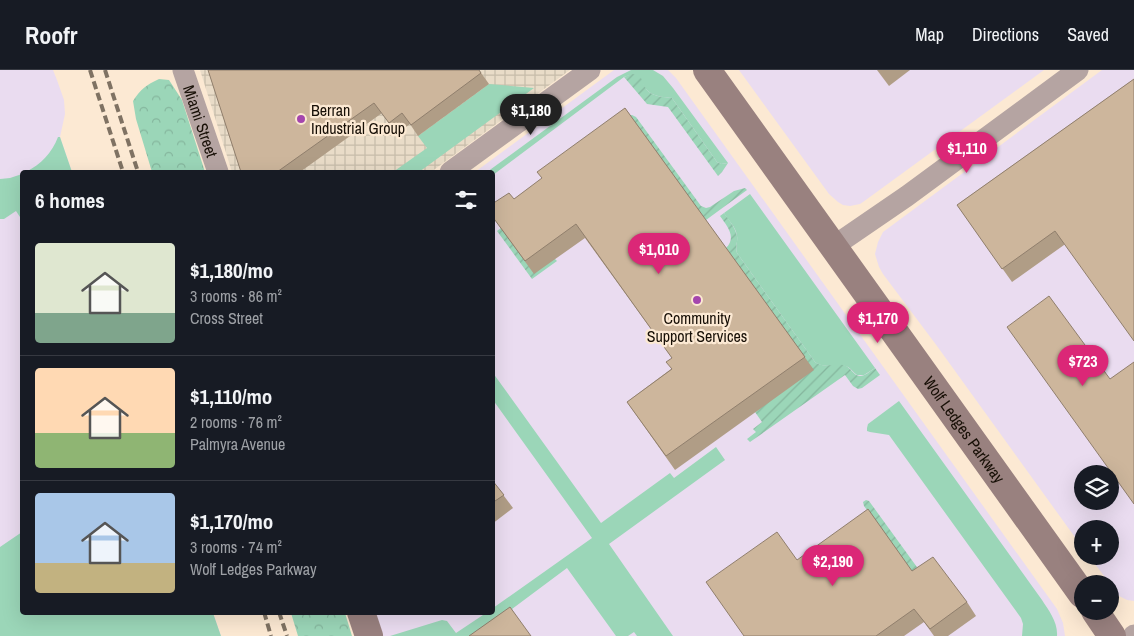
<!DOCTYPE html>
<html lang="en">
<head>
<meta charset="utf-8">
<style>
	:root { --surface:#171b24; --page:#20242c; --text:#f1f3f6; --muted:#9ea1a6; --line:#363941; --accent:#db2777 }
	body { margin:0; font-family:"Archivo Narrow",sans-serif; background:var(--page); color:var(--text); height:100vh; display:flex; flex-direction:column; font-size:19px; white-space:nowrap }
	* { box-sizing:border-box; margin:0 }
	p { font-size:16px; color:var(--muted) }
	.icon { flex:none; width:28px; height:28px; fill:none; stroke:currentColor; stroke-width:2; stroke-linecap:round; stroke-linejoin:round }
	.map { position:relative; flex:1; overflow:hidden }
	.details { position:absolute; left:20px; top:100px; width:475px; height:445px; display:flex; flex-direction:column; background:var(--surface); border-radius:5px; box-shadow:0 5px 20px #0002 }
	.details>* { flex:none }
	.controls { position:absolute; left:1074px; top:395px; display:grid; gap:10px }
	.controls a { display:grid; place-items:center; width:45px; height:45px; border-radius:50%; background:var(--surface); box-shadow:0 5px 20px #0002; font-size:25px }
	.price { position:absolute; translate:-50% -42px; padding:0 11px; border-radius:18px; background:var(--accent); color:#fff; font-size:16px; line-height:32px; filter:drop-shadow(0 1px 2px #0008) }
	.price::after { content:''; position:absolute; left:50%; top:30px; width:15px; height:11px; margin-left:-8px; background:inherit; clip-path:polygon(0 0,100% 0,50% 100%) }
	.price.active { background:#222; color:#fff }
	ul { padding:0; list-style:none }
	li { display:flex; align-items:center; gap:15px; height:125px; padding:0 15px }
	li+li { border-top:1px solid var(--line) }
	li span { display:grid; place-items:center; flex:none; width:140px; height:100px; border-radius:5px; color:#555 }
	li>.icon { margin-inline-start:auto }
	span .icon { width:60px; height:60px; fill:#fffc; stroke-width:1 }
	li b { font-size:21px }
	h2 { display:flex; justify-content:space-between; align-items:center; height:60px; padding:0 15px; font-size:21px }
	header { display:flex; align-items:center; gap:30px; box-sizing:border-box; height:70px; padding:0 25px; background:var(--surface); border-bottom:1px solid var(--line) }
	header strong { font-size:24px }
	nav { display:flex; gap:28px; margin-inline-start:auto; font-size:18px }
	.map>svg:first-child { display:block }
	.commercial { fill:#eadcf0; fill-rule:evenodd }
	.industrial { fill:url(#industrial-grid) }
	.green { fill:#9bd6b8 }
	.forest { fill:url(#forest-crowns) }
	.garden { fill:url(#garden-furrows) }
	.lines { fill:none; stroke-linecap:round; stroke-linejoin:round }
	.street { stroke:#b5a4a2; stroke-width:21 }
	.secondary { stroke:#99817f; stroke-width:28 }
	.rail { stroke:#7f7263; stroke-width:4; stroke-dasharray:8 4; stroke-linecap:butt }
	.wall { fill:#b09d86 }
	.building { fill:#cdb69c; stroke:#907f6d }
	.poi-dot { fill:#a446ae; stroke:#fce9d3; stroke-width:2 }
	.labels { text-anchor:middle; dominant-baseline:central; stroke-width:4.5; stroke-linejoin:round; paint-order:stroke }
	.poi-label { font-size:16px; fill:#170f06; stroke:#fce9d3; text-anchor:start }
	.street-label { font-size:16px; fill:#170f06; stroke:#fce9d3 }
</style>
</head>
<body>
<header>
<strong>Roofr</strong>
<nav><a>Map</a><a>Directions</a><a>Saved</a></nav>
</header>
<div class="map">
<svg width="1134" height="566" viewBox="0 0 1134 566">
	<defs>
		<pattern id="industrial-grid" width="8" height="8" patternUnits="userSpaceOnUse" patternTransform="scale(1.25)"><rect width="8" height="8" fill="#e9dcc8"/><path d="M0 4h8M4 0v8" fill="none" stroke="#c7bcaa"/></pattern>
		<pattern id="forest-crowns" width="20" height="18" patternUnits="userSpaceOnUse" patternTransform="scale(1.25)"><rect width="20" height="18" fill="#9bd6b8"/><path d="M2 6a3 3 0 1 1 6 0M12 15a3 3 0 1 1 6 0" fill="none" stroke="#85b69d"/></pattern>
		<pattern id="garden-furrows" width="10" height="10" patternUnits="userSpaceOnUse" patternTransform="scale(1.25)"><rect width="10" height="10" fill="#9bd6b8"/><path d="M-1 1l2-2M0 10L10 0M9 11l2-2" fill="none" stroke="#85b69d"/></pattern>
	</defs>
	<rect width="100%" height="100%" fill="#fce9d3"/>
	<path class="commercial" d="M 0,0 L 53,0 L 57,10 L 64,30 L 65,44 L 60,67 L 72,102 L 22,102 L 22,542 L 213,543 L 221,566 L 0,566 Z
		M 614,0 L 668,0 L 676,8 L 1057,539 L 1063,553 L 1065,566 L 381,566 L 373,543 L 492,542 L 492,102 L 475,102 Z
		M 739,0 L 1044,0 L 863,132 L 860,134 L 850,136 L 843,135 L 838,132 L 829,124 Z
		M 1102,0 L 1134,0 L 1134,531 L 1127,530 L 1119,526 L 1089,486 L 1110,486 L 1110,459 L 1082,459 L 1082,477 L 937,276 L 883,204 L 879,197 L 875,184 L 878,172 L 883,162 ZM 1082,404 L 1110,404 L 1110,431 L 1082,431 Z"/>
	<path class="industrial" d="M 200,0 L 570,0 L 431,102 L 232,102 Z"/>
	<path class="green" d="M 631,0 L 653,0 L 663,6 L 673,18 L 728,93 L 721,94 L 717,92 L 672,28 C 665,27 654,27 648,21 C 639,13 644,0 624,7 L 493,105 L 492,102 L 487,102 L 617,7 Z
		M 489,14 L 534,18 L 419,102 L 393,102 L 427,78 L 418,66 Z
		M 58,67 L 60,67 L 72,102 L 26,102 C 41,94 52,83 58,67 Z
		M 22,104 L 22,150 L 16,141 L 4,149 L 0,149 L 0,109 L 10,108 Z
		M 750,124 L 875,298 L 864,305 L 857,305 C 854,303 851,299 848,297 C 837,292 825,300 815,292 L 737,183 C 735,177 738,172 737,166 C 736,157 728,150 724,143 Z
		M 493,303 L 601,453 L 670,403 L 674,408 L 716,377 L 725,390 L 609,474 L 673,566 L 637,566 L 634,562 L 628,566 L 616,566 L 567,498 L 512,539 L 517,548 L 492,566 L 390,566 L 442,550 L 447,551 L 456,563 L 486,543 L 492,542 L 493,538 L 592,468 L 493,330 Z
		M 899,331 L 1042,530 C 1049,541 1058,552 1057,566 L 1022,566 L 1023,554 L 1021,548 L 889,365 L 870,362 L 867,361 L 867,358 L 868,354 Z
		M 22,462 L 22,542 L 213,543 L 221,566 L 0,566 L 0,477 Z"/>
	<path class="forest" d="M 159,9 L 169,10 L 182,30 L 205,102 L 152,102 L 136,49 L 133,31 C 141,19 146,15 159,9 Z
		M 291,543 L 345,543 L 352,566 L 298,566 Z"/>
	<path class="garden" d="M 632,4 C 645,5 641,14 648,21 C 654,27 665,27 672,28 L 717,92 L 721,94 L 728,93 L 722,102 L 718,106 L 668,37 L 647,34 L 624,7 Z
		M 628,45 L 632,45 L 636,47 L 701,136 L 706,138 L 710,137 L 734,121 L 745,118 L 747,120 L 706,150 Z
		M 724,143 C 729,150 735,157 737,166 C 738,172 735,177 737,183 L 815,292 C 824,299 833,293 843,295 C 851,296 853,306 860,306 C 865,306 870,301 875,298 L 880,305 L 862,318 L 858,319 L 853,316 L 845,305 L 750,372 L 747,369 L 756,362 L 753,359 L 762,352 L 755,342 L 726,178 C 737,167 727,156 720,146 Z
		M 501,158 L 555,189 L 557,191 L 532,209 L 497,161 Z
		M 866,430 L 869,431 L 922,504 L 917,508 L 864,436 L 863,432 Z"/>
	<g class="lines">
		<g class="street">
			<path id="s1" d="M 183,0 L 218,102"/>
			<path d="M 450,102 L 590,0"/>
			<path d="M 834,176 L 907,126 L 1078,0"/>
			<path d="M 1133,566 L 1134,565"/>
		</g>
		<g class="secondary">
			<path id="s2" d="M 707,0 L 1082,524"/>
			<path d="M 1095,541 L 1112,566"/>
			<path d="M 361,542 L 369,566"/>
		</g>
		<path class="rail" d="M 90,0 L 123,102
			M 105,0 L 138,102
			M 264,542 L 271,566
			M 279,542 L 287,566"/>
	</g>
	<path class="wall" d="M 208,0 L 479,0 L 489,14 L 418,66 L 410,54 L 397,64 L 382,43 L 300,102 L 241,102 Z
		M 877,0 L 910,0 L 889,16 Z
		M 1134,9 L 1064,175 L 1012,212 L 957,135 Z
		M 625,38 L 814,300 L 675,400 L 627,332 L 671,299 L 672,288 L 585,168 L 534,204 L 492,146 L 514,129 L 542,109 Z
		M 492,410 L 513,438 L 492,454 Z
		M 797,490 L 912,501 L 967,532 L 976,546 L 948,566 L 934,566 L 924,552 L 904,566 L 744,566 Z"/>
	<path class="building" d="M 208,0 L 479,0 L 481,3 L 411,55 L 402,43 L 389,53 L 374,33 L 277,102 L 241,102 Z
		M 1134,9 L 1134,271 L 1055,161 L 1002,199 L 957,135 Z
		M 625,38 L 805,287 L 666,386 L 627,332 L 672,299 L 666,292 L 672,288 L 576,154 L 525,191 L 492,146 L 492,134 L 509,123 L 514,129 L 542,108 L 537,102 Z
		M 1049,226 L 1110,309 L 1134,292 L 1134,434 L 1007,257 Z
		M 492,410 L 504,425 L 492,433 Z
		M 868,439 L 912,501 L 933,487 L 967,532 L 930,559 L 914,539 L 876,566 L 744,566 L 706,512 L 777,462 L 797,490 Z
		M 510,537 L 531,566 L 469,566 Z"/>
	<g class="poi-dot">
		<circle cx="301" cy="49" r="5"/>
		<circle cx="697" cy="230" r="5"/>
	</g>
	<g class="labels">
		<g class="poi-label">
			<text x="311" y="40">Berran<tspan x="311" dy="18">Industrial Group</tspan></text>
			<text x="697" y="248" text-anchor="middle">Community<tspan x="697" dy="18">Support Services</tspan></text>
		</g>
		<g class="street-label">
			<text stroke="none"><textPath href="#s1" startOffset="54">Miami Street</textPath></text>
			<text stroke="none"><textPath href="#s2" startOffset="442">Wolf Ledges Parkway</textPath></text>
		</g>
	</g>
</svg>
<div class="controls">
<a><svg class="icon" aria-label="layers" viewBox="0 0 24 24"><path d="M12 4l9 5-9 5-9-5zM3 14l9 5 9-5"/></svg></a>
<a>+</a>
<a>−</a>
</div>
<b class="price active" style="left:531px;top:66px">$1,180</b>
<b class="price" style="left:967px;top:104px">$1,110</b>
<b class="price" style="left:659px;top:205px">$1,010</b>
<b class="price" style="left:878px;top:274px">$1,170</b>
<b class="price" style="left:1083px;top:317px">$723</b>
<b class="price" style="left:833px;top:517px">$2,190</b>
<section class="details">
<h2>6 homes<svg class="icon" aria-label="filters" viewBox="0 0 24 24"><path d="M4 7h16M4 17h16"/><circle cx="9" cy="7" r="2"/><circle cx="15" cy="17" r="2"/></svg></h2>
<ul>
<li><span style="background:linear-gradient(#dfe7d0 70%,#7fa58c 0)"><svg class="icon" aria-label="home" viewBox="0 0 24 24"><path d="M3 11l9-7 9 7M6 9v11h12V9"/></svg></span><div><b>$1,180/mo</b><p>3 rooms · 86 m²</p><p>Cross Street</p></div></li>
<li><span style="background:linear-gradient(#ffd9b3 65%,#8fb573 0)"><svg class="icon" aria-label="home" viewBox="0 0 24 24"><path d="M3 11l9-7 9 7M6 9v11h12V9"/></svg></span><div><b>$1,110/mo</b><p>2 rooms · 76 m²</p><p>Palmyra Avenue</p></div></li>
<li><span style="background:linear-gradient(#a9c7e8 70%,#c2b280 0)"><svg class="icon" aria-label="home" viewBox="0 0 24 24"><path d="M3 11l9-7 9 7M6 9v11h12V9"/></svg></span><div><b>$1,170/mo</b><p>3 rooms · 74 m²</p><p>Wolf Ledges Parkway</p></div></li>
</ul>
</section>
</div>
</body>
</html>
